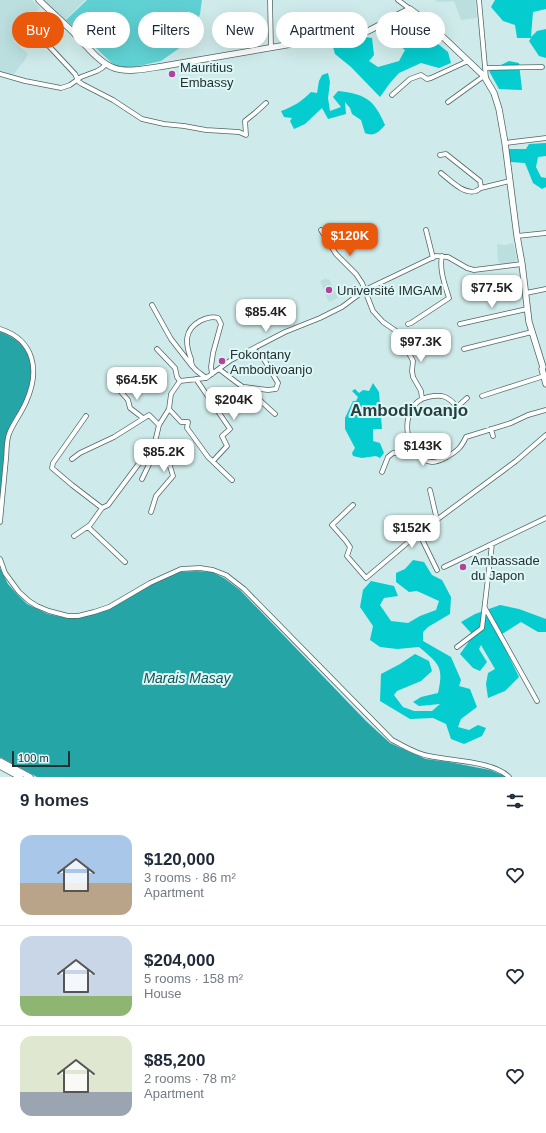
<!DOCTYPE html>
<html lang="en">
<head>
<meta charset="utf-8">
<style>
	:root { --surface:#fff; --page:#f6f6f7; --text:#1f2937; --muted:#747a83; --line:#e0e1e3; --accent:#ea580c }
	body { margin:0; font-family:Arial,sans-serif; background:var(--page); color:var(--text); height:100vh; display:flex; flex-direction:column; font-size:15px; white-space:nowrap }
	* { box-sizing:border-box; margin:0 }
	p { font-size:13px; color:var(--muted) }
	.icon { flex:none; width:22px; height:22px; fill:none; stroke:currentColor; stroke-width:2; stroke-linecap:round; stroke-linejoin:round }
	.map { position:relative; height:777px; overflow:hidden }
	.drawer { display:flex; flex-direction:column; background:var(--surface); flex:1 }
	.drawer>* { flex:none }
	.banner { position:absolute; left:12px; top:12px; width:522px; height:36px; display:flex; gap:8px }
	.scale { position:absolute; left:12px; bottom:10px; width:58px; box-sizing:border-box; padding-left:4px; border:2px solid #263030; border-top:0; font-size:11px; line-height:14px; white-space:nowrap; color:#263030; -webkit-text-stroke:3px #ddf7f7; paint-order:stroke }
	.price { position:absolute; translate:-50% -34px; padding:0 9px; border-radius:8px; background:#fff; color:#222; font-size:13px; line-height:26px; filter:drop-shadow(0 1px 2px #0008) }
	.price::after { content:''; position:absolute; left:50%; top:24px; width:12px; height:9px; margin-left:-6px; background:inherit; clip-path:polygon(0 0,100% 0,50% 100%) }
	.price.on { background:var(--accent); color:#fff }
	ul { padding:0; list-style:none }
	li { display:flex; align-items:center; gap:12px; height:100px; padding:0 20px }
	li+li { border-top:1px solid var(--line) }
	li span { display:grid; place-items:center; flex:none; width:112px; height:80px; border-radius:12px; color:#555 }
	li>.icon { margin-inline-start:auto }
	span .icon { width:48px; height:48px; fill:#fffc; stroke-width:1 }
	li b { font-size:17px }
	h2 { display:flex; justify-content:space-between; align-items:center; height:48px; padding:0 20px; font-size:17px }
	.chip { padding:0 14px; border-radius:18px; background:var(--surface); box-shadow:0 4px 16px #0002; font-size:14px; line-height:36px }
	.chip.on { background:var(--accent); color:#fff }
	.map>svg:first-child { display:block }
	.built { fill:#bbdede }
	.green { fill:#60d1d3 }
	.forest { fill:#05ccce }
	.water { fill:#26a5a7 }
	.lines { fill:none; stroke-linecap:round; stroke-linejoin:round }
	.minor-casing { stroke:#4f6767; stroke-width:5.5 }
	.major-casing { stroke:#4f6767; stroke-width:7 }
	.minor { stroke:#fff; stroke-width:4 }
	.major { stroke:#fff; stroke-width:5.5 }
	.poi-dot { fill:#b4429c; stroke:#ddf7f7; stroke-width:1.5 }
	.labels { text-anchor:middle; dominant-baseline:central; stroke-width:4; stroke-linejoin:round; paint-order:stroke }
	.poi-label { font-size:13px; fill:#263030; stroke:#ddf7f7; text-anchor:start }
	.water-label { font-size:14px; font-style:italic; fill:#115556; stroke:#ddf7f7 }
	.district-label { font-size:17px; font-weight:bold; fill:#293f3f; stroke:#ddf7f7 }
</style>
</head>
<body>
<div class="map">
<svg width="546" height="777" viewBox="0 0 546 777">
	<rect width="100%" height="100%" fill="#cfeaea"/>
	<path class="built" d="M 0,0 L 32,0 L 40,8 L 26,22 L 19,31 L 20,33 L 14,41 L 28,54 L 25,60 L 12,76 L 0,72 Z
		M 42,0 L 85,0 L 65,20 Z
		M 435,0 L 475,0 L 477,18 L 461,20 L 454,1 L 437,2 Z
		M 513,243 L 517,260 L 512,263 L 500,265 L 498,261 L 497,244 L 505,245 Z
		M 327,278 L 327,280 L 329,279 L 338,298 L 329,302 L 320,281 Z"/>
	<path class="green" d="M 87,0 L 202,0 L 200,14 L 194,29 L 181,47 L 161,61 L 130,68 L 115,66 L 66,20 Z"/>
	<path class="forest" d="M 495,0 L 546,0 L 546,9 L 533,12 L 531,37 L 537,31 L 546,29 L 546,58 L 539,56 L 529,41 L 531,38 L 517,38 L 515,25 L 503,21 L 491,7 Z
		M 403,17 L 433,40 L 448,52 L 451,63 L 439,68 L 421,63 L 399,73 L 390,83 L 380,97 L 351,67 L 335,54 L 333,47 L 338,42 L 359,39 L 365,37 L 372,38 L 374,55 L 369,61 L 378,67 L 399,61 L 405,50 L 397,44 L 387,30 Z
		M 509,61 L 519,63 L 522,90 L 499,89 L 489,71 Z
		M 328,73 L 330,82 L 328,98 L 330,111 L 341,107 L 333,97 L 338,91 C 365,94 374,99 385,125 C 379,132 374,137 365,133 L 361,120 L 352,114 L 350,108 L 345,102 L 346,114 L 328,119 L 322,108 L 305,124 L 294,129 L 290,121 L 292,118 L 284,117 L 281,111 C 293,107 302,101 311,92 L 317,93 L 319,81 L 322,75 Z
		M 546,143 L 546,156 L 538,157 L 536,167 L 541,177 L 546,178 L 546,187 L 542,189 L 533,183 L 525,163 L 510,162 L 508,149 L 526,149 L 529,144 Z
		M 373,383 L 379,392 L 382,429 L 373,429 L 373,441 L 380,443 L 384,453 L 380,458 L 376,456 L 362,458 L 353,456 L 352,453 L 355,448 L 345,429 L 345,418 L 353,401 L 356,401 L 358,397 L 352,391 L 355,389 L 359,393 L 363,390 L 369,391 Z
		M 413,560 L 424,562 L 432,575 L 442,580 L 451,597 L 450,614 L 428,627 L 423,632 L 423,641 L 451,657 L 461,680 L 459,686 L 470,689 L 477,707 L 461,719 L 458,727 L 469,730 L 478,725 L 486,728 L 482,736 L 464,744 L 451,739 L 446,724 L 433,718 L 410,719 L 380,701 L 381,674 L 400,664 L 415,654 L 429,661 L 432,671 L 421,681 L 397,691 L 394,695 L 403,707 L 414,711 L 432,711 L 440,704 L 419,706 L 413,702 L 421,697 L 438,693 C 444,666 439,664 419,647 L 397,649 L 380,647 L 370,640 L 373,626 L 360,607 L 363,590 L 371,581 L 394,586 L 398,596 L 384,598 L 380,605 L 391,621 L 408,623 L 420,616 L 436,610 L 439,601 L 417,591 L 409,592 L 396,582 L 396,573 L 405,569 Z
		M 500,605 L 519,609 L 546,619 L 546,632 L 538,632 L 521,622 L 499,636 L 519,677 L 505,691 L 488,698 L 486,684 L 488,673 L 495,669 L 481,645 L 479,649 L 487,662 L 480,671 L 473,668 L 460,654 L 468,643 L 472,634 L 461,622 L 475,614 Z"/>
	<path class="water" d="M 0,332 C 33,343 38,372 25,402 C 21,411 12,419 10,428 C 8,436 8,445 7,453 C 5,470 2,487 0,505 Z
		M 0,568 L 8,584 L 17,594 L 27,604 L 48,614 L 67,618 L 77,618 L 109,608 L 148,586 L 180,572 L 196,571 L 212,572 L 224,578 L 240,590 L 366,721 L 390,743 L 426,759 L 449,762 L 490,770 L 507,777 L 37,777 L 0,757 Z"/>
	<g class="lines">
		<defs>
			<path id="minor" d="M 270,0 L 271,47
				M 398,0 L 410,9
				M 479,0 L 486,78
				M 33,29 L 75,74 L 79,82 L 82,84 L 113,100 L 142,119 L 164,124 L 184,126 L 206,130 L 239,132 L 246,135 L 245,121 L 255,113 L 266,103
				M 485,68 L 542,67
				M 0,74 L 25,81 L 61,88 L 70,85 L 81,77 L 97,71 L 102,68 L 106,64
				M 392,95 L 410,79 L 421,75 L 427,79 L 431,78 L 468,61
				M 448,102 L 484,76
				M 505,143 L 546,138
				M 440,155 L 446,154 L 480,181 L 481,188 L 510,181
				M 441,173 C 450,180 464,195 476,191 C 478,190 479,189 481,188
				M 321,230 L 336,254 L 356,274 L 362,283 L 373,311 L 383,322 L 396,331 L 399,334 L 413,361 L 412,371 L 413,377 L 421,391 L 422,399
				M 426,230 L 433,258
				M 517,236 L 546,233
				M 526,293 L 546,289
				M 152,305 L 171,339 L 192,366
				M 408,324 L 411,323 L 449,298 C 445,285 439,270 442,256
				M 460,324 L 527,309
				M 0,329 C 35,340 40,371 26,402 C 22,412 12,425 9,434 C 6,442 7,451 6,459 C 4,480 2,501 0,522
				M 157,349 L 175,368 L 177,377 L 180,381
				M 464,349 L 532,332
				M 219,369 L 236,382 L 254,395 L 275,414
				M 206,378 C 203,375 197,372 194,368 C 192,366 191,362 191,359 C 185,343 184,330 200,321 C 206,318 212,316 218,318 L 221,324 L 213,353 L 211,367 L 212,374
				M 196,379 L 230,429 L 222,436 L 227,446 L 213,461
				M 245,387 L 268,390 L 276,389 L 278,383 L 262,356 L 253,349
				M 121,392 L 128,400 L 130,408 L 143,418
				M 482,396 L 544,376
				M 467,398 L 457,407 C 448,396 442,394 428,397 C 396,404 404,460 432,462 C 438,462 443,459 447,457 C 457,451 461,448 466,437 L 511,423 L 528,415 L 546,410
				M 169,409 L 181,422 L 188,422 L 187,428 L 208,457 L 232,480
				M 86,416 L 53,463 L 52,468 L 72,485 L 102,508
				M 491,429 L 493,436
				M 72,459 L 80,453 L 114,437 L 149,415 L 159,425
				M 382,472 L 388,457 L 393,453 L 415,452
				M 142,479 L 157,448 L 167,445 L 169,463 L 173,476 L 156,496 L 151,512
				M 430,490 L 437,520
				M 353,505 L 332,525 L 346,541 L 350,547 L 347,556 L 366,578 L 419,533 L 516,461 L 546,435
				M 88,527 L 125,562
				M 419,533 L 437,570
				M 74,536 L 90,525 L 102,508 L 108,505 L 155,442 L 159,425 L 169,409 L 171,394 L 180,381 L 206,378 L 209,376 L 231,360 L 285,332 L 320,318 L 342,307 L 365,290 L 436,256 L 448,257 L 467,268 L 474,270 L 522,264
				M 0,559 L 5,573 L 19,592 L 29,601 L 37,606 L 49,611 L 68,616 L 78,616 L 94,612 L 109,607 L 150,583 L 181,569 L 200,568 L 213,570 L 226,575 L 244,589 L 392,740 C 404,746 416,754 429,756 C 451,761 493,761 509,777
				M 444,567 L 546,518
				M 485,608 L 537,701
				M 457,647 L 482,628 L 492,544"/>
			<path id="major" d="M 39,0 C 50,11 62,21 73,32 C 84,43 99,63 114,68 C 128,73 150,68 164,66 L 368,31 C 383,24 396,15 410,9 L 426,21 L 484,76 L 494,93 L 499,109 L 505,143 L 517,236 L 522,264 L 529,322 L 543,367 L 542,369 L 546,384
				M 0,761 L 30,777
				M 0,766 L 20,777"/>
		</defs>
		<use href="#minor" class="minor-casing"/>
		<use href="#major" class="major-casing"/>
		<use href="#minor" class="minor"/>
		<use href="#major" class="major"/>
	</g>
	<g class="poi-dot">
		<circle cx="172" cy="74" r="4"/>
		<circle cx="329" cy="290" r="4"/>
		<circle cx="222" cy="361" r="4"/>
		<circle cx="463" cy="567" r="4"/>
	</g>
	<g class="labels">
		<g class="poi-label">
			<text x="180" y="67">Mauritius<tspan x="180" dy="15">Embassy</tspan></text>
			<text x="337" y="290">Université IMGAM</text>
			<text x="230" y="354">Fokontany<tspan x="230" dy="15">Ambodivoanjo</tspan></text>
			<text x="471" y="560">Ambassade<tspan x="471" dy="15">du Japon</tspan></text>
		</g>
		<g class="water-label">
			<text x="187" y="678">Marais Masay</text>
		</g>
		<g class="district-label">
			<text x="409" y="410">Ambodivoanjo</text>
		</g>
	</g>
</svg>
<div class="scale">100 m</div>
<b class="price on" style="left:350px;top:257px">$120K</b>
<b class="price" style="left:492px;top:309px">$77.5K</b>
<b class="price" style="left:266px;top:333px">$85.4K</b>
<b class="price" style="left:421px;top:363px">$97.3K</b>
<b class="price" style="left:137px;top:401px">$64.5K</b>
<b class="price" style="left:234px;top:421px">$204K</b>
<b class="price" style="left:423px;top:467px">$143K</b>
<b class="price" style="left:164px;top:473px">$85.2K</b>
<b class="price" style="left:412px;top:549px">$152K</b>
<div class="banner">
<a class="chip on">Buy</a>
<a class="chip">Rent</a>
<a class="chip">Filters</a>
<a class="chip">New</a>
<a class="chip">Apartment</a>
<a class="chip">House</a>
</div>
</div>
<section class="drawer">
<h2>9 homes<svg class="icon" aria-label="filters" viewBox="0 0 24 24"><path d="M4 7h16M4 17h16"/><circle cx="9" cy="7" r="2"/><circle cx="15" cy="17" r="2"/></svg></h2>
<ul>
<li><span style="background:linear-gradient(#a9c7e8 60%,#b9a48a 0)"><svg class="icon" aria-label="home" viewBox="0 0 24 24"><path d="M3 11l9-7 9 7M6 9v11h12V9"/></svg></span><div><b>$120,000</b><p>3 rooms · 86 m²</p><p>Apartment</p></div><svg class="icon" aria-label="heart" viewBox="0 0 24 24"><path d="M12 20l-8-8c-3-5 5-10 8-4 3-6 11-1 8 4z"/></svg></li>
<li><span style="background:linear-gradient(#c9d6e8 75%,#8fb573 0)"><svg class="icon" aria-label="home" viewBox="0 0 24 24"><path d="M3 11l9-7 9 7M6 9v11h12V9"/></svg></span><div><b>$204,000</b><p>5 rooms · 158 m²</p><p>House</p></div><svg class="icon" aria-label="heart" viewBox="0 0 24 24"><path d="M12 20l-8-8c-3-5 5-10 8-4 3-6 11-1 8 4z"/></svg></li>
<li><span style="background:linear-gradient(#dfe7d0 70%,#9aa5b1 0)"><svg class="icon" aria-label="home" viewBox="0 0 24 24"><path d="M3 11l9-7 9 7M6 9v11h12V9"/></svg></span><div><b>$85,200</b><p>2 rooms · 78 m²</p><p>Apartment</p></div><svg class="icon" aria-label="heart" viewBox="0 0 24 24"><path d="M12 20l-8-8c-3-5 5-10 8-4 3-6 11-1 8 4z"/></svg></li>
</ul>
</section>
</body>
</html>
